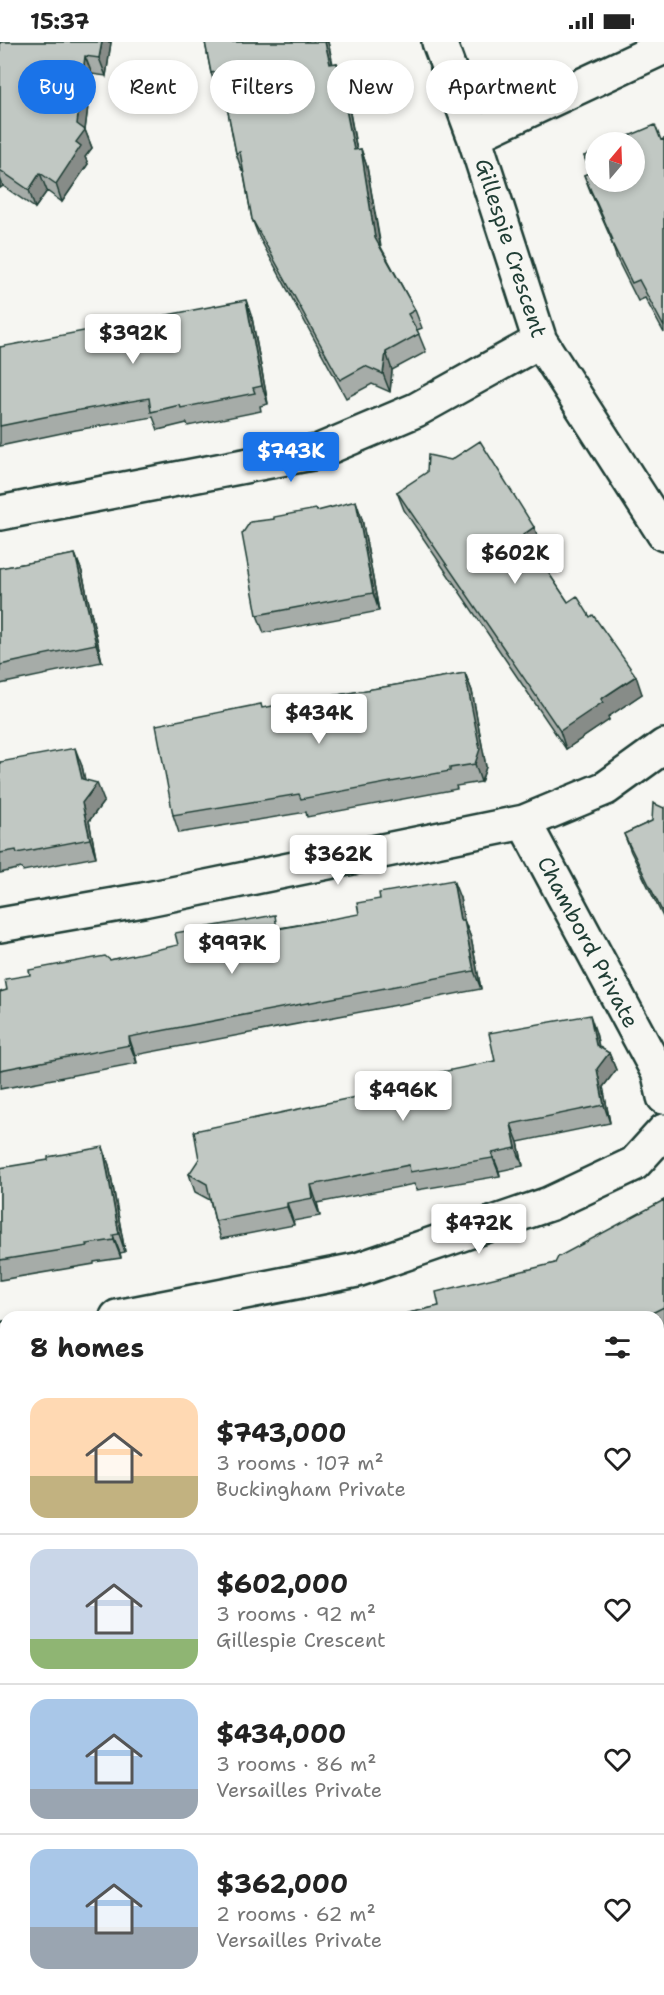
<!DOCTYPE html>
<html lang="en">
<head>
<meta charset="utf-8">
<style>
	:root { --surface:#fff; --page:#f6f6f6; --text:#222; --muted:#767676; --line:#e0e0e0; --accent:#1a73e8 }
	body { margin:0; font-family:"Shantell Sans",sans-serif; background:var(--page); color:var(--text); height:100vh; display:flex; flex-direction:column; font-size:22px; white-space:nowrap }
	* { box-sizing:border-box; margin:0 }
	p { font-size:20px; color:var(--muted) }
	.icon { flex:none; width:33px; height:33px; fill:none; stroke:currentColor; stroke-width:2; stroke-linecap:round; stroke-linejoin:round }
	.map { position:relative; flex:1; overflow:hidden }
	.drawer { position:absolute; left:0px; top:1269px; width:664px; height:684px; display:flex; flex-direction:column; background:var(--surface); border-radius:18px 18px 0 0; box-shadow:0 3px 9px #0003 }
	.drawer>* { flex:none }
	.guide { position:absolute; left:18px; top:18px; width:628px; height:54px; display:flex; gap:12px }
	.needle { width:39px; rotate:19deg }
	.tools { position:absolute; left:585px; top:90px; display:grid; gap:12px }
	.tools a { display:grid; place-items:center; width:60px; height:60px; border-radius:50%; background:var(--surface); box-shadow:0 3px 9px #0003; font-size:30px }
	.price { position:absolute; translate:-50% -51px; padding:0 14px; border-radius:6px; background:#fff; color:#222; font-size:20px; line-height:39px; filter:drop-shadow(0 2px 3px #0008) }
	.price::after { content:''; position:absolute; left:50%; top:36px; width:18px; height:14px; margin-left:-9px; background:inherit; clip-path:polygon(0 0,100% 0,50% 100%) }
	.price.on { background:var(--accent); color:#fff }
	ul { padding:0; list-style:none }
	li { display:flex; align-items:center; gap:18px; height:150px; padding:0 30px }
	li+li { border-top:2px solid var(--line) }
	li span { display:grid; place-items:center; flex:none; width:168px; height:120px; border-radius:18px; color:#555 }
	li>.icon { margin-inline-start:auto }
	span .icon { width:72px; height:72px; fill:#fffc; stroke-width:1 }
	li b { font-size:26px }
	h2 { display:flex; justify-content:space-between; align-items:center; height:72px; padding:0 30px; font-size:26px }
	.pill { padding:0 21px; border-radius:27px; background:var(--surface); box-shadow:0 3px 9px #0003; font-size:21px; line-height:54px }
	.pill.on { background:var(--accent); color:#fff }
	.status { display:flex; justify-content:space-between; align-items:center; height:42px; padding:0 30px; background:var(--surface); direction:ltr }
	.status svg { height:16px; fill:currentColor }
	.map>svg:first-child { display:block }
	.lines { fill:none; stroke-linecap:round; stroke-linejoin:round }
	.minor-casing { stroke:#1f3d34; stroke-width:38 }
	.tertiary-casing { stroke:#1f3d34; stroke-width:38 }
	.minor { stroke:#f6f6f2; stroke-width:33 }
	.tertiary { stroke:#f6f6f2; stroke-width:33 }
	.wall { fill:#a6aca8; stroke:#1f3d34; stroke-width:1.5 }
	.shaded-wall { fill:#878c88; stroke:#1f3d34; stroke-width:1.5 }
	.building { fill:#c1c8c3; stroke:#1f3d34; stroke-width:1.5 }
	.labels { text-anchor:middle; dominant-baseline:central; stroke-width:6; stroke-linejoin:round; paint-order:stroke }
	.street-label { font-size:22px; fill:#1f3d34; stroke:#f6f6f2 }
</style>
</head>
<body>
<div class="status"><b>15:37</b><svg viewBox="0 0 49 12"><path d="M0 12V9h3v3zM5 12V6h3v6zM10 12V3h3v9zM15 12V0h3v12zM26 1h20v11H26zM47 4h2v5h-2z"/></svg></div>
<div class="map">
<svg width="664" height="1953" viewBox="0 0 664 1953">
	<rect width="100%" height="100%" fill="#f6f6f2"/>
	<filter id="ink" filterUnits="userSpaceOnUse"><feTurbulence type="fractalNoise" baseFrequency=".0167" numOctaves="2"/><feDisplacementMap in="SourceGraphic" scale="12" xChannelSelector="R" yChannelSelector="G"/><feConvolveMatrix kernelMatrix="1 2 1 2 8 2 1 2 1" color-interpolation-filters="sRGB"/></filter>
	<g filter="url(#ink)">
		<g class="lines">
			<defs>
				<path id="minor" d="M 439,0 L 474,94 L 540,299 L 664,492
					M 474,94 L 664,5
					M 0,471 L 317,410 L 416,368 L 540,299
					M 524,780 L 659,1032 L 664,1055
					M 0,883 L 143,858 L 524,780 L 606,746 L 664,704
					M 117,1275 L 357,1228 L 549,1162 L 634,1122 L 664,1089
					M 0,1298 L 6,1297
					M 0,1604 L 6,1636
					M 658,1878 L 664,1877
					M 85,1947 L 94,1953
					M 277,1953 L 307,1947"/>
				<path id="tertiary" d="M 658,1425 L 664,1424
					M 0,1589 L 6,1588"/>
			</defs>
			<use href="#minor" class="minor-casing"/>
			<use href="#tertiary" class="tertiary-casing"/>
			<use href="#minor" class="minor"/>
			<use href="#tertiary" class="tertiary"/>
		</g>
		<path class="wall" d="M 0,0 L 111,0 L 106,34 L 92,32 L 85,88 L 92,106 L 85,115 L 88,122 L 62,160 L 47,149 L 35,166 L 3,144 L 0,146 Z
			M 205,0 L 328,0 L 333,22 L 337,21 L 344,39 L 357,108 L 361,107 L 367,125 L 381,205 L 415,268 L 422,286 L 417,288 L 426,310 L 392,328 L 390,350 L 372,342 L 346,356 L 259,195 L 252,177 L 243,128 L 242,129 L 236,111 L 224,48 L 217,49 L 211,31 Z
			M 664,97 L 664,291 L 645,256 L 638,259 L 617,217 L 611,199 L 612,199 L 591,151 L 584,133 L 590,131 L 584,114 L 661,98 Z
			M 252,276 L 268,362 L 260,364 L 261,369 L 188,384 L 187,381 L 158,388 L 153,375 L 76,388 L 0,404 L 0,305 Z
			M 397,450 L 534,485 L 541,503 L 533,508 L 568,560 L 590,575 L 642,652 L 608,675 L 609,678 L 566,707 L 404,468 Z
			M 317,469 L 362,477 L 379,569 L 264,591 L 257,573 L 274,477 Z
			M 75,512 L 82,530 L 102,620 L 48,631 L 48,632 L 0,642 L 0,526 Z
			M 465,631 L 472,649 L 486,725 L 481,740 L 456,744 L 457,747 L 307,775 L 306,770 L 179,791 L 173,773 L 263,666 Z
			M 0,720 L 82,724 L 85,738 L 104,759 L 89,779 L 96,815 L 23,829 L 22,826 L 0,831 Z
			M 664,766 L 664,877 L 631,810 L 624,792 L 652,779 Z
			M 460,856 L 464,878 L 471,896 L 481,947 L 135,1013 L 137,1021 L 0,1047 L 0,950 L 110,918 L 279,886 Z
			M 596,991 L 599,1005 L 609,1011 L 616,1028 L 603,1045 L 610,1081 L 518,1100 L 523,1124 L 499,1129 L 500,1134 L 417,1148 L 414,1142 L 317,1161 L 320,1174 L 293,1179 L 294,1183 L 221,1197 L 215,1179 L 210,1158 L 195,1150 L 189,1132 L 394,1047 Z
			M 109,1123 L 125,1210 L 120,1211 L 121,1216 L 94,1220 L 94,1222 L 0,1238 L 0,1126 Z
			M 664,1158 L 664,1286 L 658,1289 L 658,1275 L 392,1275 L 439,1264 L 555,1221 Z
			M 6,1338 L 6,1452 L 0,1453 L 0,1339 Z
			M 664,1593 L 664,1777 L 658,1779 L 658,1595 Z"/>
		<path class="shaded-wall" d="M 102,0 L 111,0 L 106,34 L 99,16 Z
			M 325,0 L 328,0 L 336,40 L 330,22 Z
			M 85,14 L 92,32 L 85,88 L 92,106 L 85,115 L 88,122 L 62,160 L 56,142 L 76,100 L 77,82 Z
			M 337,21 L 344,39 L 360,126 L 354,108 Z
			M 361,107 L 367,125 L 382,214 L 375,196 Z
			M 40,131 L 47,149 L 35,166 L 29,148 Z
			M 0,136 L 3,144 L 0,146 Z
			M 246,258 L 252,276 L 268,362 L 262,344 Z
			M 386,310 L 392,328 L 390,350 L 383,332 Z
			M 356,459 L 362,477 L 379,569 L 373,551 Z
			M 534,485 L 541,503 L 529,511 L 523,493 Z
			M 75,512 L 82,530 L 102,620 L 96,602 Z
			M 465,631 L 472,649 L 486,725 L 481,740 L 475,722 Z
			M 636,634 L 642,652 L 608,675 L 609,678 L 566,707 L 560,689 L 601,657 Z
			M 75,706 L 82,724 L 88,754 L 97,741 L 104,759 L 89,779 L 96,815 L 90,797 L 82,761 L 82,737 Z
			M 453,838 L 460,856 L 467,896 L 460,878 Z
			M 464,878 L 471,896 L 481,947 L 474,929 Z
			M 590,973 L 596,991 L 602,1020 L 609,1011 L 616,1028 L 603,1045 L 610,1081 L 604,1063 L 597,1027 L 596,1003 Z
			M 129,995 L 135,1013 L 137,1021 L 130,1003 Z
			M 511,1082 L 518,1100 L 523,1124 L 516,1106 Z
			M 103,1105 L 109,1123 L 125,1210 L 119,1192 Z
			M 492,1111 L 499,1129 L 500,1134 L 493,1116 Z
			M 311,1143 L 317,1161 L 320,1174 L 313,1156 Z
			M 287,1161 L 293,1179 L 294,1183 L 287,1165 Z
			M 113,1193 L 120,1211 L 121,1216 L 114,1198 Z"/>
		<path class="building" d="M 0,0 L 102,0 L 99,16 L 85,14 L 77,82 L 85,88 L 76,100 L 81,104 L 56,142 L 40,131 L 29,148 L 0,128 Z
			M 205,0 L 325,0 L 330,22 L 337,21 L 354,108 L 361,107 L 375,196 L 415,268 L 408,272 L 419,292 L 386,310 L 383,332 L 365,324 L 340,338 L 252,177 L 240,110 L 236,111 L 220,29 L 211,31 Z
			M 655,83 L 661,98 L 664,97 L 664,285 L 639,238 L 632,241 L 611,199 L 613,198 L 584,133 L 591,130 L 584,114 L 596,109 L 596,140 L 634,140 L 634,100 L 615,100 Z
			M 246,258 L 262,344 L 253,346 L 255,351 L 181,366 L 180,363 L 151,370 L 149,356 L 69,370 L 0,384 L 0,305 Z
			M 480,399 L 534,485 L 523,493 L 568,560 L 577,554 L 590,575 L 593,573 L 636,634 L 601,657 L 603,660 L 560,689 L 397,450 L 427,430 L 428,413 L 451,418 Z
			M 356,459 L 373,551 L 257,573 L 242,492 L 250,480 L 274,477 L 274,475 L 316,467 L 317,469 Z
			M 75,512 L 96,602 L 42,613 L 42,614 L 0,623 L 0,526 Z
			M 465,631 L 480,707 L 475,722 L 450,726 L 450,729 L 301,757 L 299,752 L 173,773 L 156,683 L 261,662 L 262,666 Z
			M 75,706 L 82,737 L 97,741 L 82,761 L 90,797 L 17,811 L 16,808 L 0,811 L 0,720 Z
			M 653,761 L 664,766 L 664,873 L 624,792 L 652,779 Z
			M 453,838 L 460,878 L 464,878 L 474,929 L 129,995 L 130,1003 L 0,1028 L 0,950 L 7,948 L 5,937 L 30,933 L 29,928 L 105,914 L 110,918 L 178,903 L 175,891 L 275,873 L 277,887 L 359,872 L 357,861 L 380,857 L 379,851 Z
			M 590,973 L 596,1003 L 609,1011 L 597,1027 L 604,1063 L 511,1082 L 516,1106 L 492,1111 L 493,1116 L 410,1130 L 409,1123 L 311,1143 L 313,1156 L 287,1161 L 287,1165 L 215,1179 L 207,1142 L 189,1132 L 199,1117 L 194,1089 L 394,1047 L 393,1040 L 495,1019 L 489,991 Z
			M 103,1105 L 119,1192 L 113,1193 L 114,1198 L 87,1202 L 88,1204 L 0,1218 L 0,1126 L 48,1118 L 48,1115 Z
			M 664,1158 L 664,1265 L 644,1275 L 392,1275 L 439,1264 L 436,1250 L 555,1221 L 558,1215 Z
			M 346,1271 L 346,1275 L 329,1275 Z
			M 328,1272 L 329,1275 L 315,1275 Z
			M 6,1338 L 6,1433 L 0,1434 L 0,1339 Z
			M 664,1593 L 664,1756 L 658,1758 L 658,1595 Z"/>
	</g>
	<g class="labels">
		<g class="street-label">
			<text transform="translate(511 206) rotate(72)">Gillespie Crescent</text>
			<text transform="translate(588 900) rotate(62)">Chambord Private</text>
		</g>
	</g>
</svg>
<div class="tools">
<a><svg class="needle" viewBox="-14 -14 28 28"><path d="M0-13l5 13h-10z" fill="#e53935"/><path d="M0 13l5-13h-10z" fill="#767676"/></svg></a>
</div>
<b class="price" style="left:133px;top:323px">$392K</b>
<b class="price on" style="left:291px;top:441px">$743K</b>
<b class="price" style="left:515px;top:543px">$602K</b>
<b class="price" style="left:319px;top:703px">$434K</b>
<b class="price" style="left:338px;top:844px">$362K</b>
<b class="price" style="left:232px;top:933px">$997K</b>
<b class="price" style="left:403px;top:1080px">$496K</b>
<b class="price" style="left:479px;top:1213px">$472K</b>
<div class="guide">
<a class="pill on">Buy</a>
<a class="pill">Rent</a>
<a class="pill">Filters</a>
<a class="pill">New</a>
<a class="pill">Apartment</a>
</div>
<section class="drawer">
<h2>8 homes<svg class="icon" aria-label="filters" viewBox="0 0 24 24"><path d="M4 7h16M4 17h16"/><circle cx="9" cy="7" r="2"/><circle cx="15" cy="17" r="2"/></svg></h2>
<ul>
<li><span style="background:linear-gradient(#ffd9b3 65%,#c2b280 0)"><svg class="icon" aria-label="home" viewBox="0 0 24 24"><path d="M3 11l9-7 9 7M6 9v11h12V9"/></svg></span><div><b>$743,000</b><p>3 rooms · 107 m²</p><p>Buckingham Private</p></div><svg class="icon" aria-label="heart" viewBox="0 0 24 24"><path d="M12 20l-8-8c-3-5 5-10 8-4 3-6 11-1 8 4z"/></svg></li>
<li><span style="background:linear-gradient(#c9d6e8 75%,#8fb573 0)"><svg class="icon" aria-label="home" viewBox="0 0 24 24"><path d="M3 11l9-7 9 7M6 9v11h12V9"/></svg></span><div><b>$602,000</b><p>3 rooms · 92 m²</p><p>Gillespie Crescent</p></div><svg class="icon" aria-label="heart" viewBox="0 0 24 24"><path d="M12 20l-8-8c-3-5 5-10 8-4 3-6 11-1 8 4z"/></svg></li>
<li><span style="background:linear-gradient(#a9c7e8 75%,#9aa5b1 0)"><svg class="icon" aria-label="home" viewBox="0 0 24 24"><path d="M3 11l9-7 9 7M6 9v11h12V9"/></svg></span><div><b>$434,000</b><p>3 rooms · 86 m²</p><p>Versailles Private</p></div><svg class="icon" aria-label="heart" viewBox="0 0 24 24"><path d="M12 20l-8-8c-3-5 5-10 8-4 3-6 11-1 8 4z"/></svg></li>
<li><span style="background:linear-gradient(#a9c7e8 65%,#9aa5b1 0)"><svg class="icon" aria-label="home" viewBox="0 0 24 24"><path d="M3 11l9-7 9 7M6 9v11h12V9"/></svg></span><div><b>$362,000</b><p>2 rooms · 62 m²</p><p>Versailles Private</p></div><svg class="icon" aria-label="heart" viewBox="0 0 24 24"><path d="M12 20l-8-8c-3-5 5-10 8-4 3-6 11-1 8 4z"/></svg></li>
</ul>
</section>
</div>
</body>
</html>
